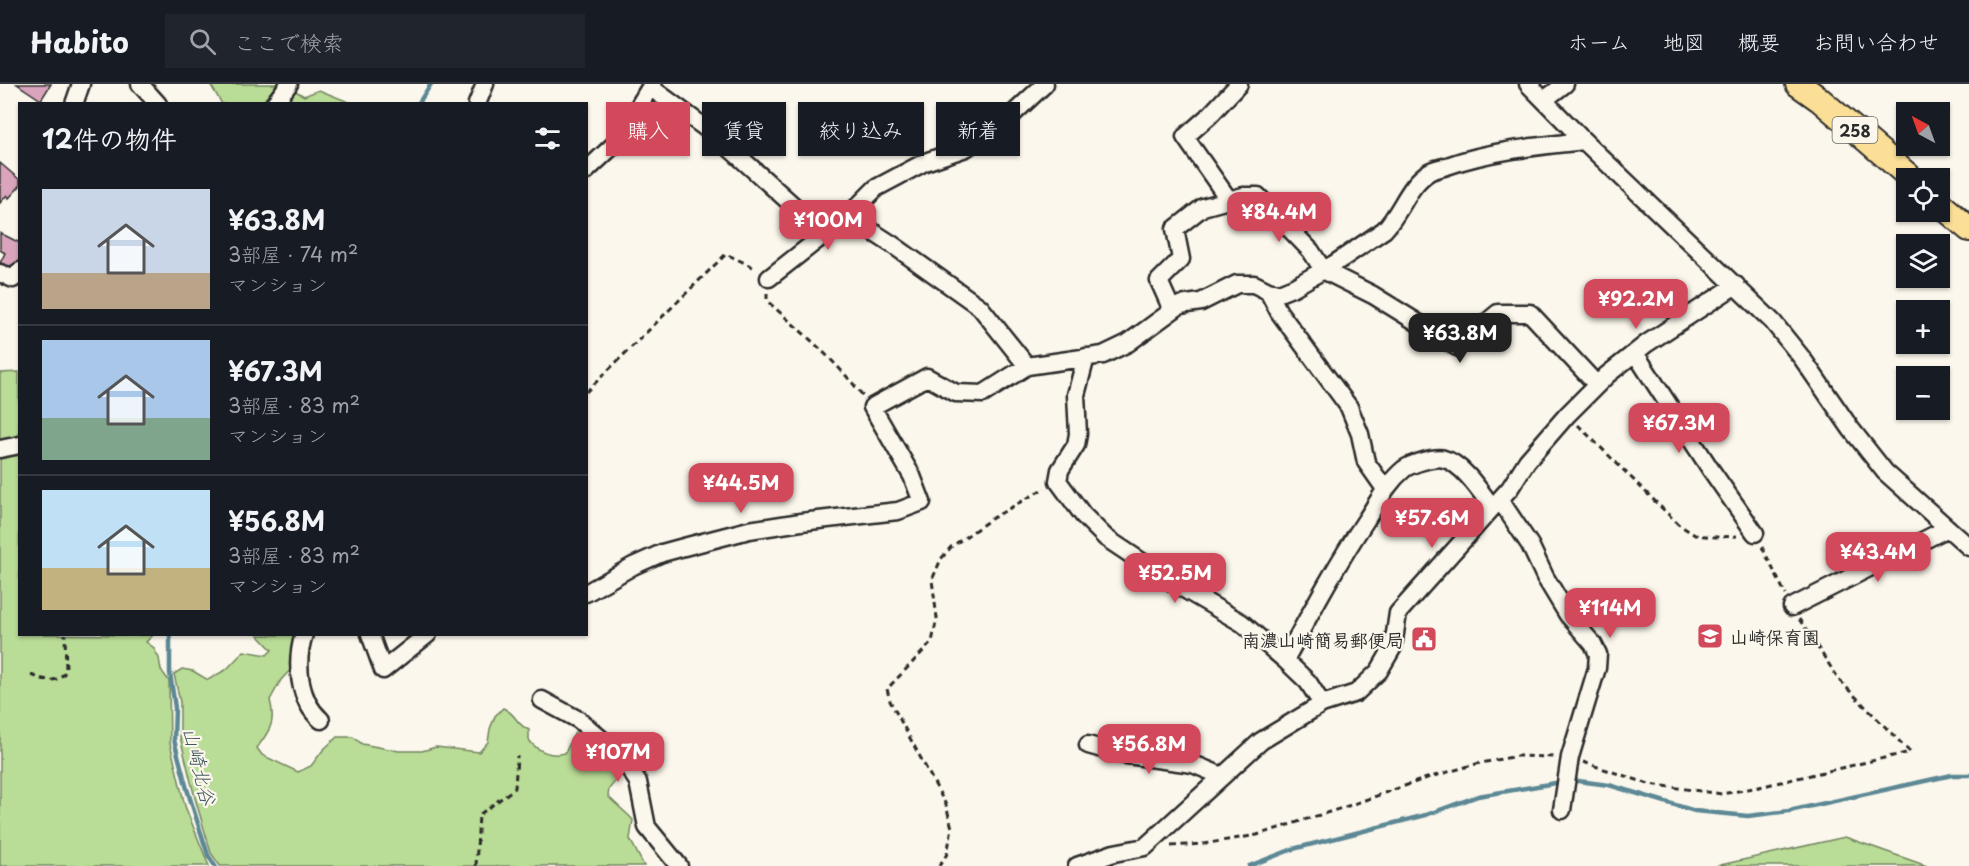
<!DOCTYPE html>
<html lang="ja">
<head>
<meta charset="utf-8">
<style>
	:root { --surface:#171b24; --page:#20242c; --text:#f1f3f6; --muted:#9ea1a6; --line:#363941; --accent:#d1495b }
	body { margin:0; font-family:"Playpen Sans","Klee One",sans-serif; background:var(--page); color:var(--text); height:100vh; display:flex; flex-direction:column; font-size:22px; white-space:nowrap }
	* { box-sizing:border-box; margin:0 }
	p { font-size:20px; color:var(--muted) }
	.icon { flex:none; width:33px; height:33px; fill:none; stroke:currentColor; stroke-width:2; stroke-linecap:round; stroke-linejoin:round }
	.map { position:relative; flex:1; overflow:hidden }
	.drawer { position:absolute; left:18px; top:18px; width:570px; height:534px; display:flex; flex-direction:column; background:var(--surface); border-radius:0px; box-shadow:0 2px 4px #0004 }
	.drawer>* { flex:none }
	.guide { position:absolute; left:606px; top:18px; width:570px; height:54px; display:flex; gap:12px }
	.needle { width:39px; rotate:319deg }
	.fabs { position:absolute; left:1896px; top:18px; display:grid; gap:12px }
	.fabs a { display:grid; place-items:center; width:54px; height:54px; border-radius:0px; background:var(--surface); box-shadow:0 2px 4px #0004; font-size:30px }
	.price { position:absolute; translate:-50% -51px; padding:0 14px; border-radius:12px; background:var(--accent); color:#fff; font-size:20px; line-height:39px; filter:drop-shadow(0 2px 3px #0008) }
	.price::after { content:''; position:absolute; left:50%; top:36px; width:18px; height:14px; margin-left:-9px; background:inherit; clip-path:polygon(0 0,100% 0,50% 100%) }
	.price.on { background:#222; color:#fff }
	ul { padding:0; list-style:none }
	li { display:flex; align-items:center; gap:18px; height:150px; padding:0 24px }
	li+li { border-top:2px solid var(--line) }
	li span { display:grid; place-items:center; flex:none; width:168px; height:120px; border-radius:0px; color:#555 }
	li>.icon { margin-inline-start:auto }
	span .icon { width:72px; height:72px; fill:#fffc; stroke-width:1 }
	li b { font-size:26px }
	h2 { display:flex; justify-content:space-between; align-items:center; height:72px; padding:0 24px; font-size:26px }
	.chip { padding:0 21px; border-radius:0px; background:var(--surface); box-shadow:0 2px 4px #0004; font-size:21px; line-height:54px }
	.chip.on { background:var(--accent); color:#fff }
	header { display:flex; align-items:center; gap:36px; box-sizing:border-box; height:84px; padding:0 30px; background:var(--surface); border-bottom:2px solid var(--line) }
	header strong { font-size:28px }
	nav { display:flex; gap:33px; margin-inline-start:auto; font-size:21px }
	.search { width:420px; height:54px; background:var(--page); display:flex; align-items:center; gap:15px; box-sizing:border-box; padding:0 21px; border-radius:0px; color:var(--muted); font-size:22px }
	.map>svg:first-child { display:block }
	.green { fill:#b9dc96; stroke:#728460; stroke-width:1.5 }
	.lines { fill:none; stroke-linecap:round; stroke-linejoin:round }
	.stream { stroke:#5c8895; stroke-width:4.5 }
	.building { fill:#daa5bc; stroke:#2b2b2b; stroke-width:1.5 }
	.minor-casing { stroke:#2b2b2b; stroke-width:21 }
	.highway-casing { stroke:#2b2b2b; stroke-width:28 }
	.path { stroke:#2b2b2b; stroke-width:3; stroke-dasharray:6 4.5; stroke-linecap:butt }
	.minor { stroke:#fbf7ec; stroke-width:16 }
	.highway { stroke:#fbdf96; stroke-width:24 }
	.labels { text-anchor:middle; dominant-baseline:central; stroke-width:4.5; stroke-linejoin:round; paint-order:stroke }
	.shield { fill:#fbf7ec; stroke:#696865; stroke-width:1.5 }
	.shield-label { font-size:16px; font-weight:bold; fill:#2b2b2b }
	.poi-label { font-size:18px; font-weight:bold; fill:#2b2b2b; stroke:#fbf7ec; text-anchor:start }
	.water-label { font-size:20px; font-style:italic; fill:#435a60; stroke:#fbf7ec }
</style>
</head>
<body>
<header>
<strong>Habito</strong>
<div class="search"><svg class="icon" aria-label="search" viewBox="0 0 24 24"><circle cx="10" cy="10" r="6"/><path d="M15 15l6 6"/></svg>ここで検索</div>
<nav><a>ホーム</a><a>地図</a><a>概要</a><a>お問い合わせ</a></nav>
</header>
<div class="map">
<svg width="1969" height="782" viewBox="0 0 1969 782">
	<rect width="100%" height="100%" fill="#fbf7ec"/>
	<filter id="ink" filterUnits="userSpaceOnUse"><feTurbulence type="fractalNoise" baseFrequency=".0167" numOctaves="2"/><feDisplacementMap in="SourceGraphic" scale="12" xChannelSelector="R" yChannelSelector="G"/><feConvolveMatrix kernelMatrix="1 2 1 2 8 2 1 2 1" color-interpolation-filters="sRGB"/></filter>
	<g filter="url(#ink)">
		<path class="green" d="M 210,0 L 277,0 L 262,19 L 222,20 Z
			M 292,5 L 304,12 L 319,6 L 351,19 L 281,20 Z
			M 19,288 L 19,352 L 0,357 L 0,289 Z
			M 19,368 L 20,550 L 153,551 L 146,558 L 153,563 L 159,574 L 161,586 L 169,597 L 170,659 L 185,722 L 209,782 L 0,782 L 0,373 Z
			M 258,551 L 300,551 L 293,583 L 281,596 L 270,616 C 276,639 270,646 257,664 L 262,671 L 298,688 L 311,682 L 323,666 L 337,653 L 353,653 L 362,660 L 399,667 L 422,667 L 436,663 L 479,668 L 488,658 L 490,645 L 495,632 L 503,624 C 518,631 514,639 529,646 L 529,656 C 537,667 551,673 565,669 L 576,646 L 581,645 L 616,673 L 615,688 L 618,694 L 609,705 L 608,712 C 616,721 625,727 633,736 L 630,755 L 644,782 L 220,782 L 211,769 L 195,714 L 180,653 L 180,618 L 174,590 L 182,585 L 193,587 L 208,596 L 227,585 L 244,567 L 267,571 L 272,566 Z
			M 1845,753 L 1927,782 L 1716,782 Z"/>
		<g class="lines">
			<path class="stream" d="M 418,20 L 431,0
				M 170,550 L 170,589 L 175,624 L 174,656 L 187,705 L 208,771 L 215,782
				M 1570,696 L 1609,701 L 1695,727 L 1748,732 L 1789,727 L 1952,691 L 1969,691
				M 1249,782 L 1293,765 L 1426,731 L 1478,712 L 1561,698"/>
		</g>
		<path class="building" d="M 17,0 L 51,0 L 41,16 Z
			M 0,79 L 20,96 L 20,102 L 9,114 L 7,111 L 0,119 Z
			M 0,149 L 20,159 L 20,177 L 10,182 L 0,179 L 5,169 L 0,166 Z"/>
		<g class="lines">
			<defs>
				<path id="minor" d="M 140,0 L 158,20
					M 1528,0 L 1584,57 L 1773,238 L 1802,274 L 1851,345 L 1885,388 L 1969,463
					M 650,3 L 715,51 L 825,150 L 848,132 L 893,161 L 980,223 L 1027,282
					M 1544,16 L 1565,0
					M 74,20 L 81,0
					M 274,20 L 289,0
					M 477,20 L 485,0
					M 586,87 L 618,57 L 652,0
					M 1229,116 L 1185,53 L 1210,31 L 1239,0
					M 848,132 L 876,104 L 925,78 L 966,64 L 1013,30 L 1045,0
					M 0,189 L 13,195 L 20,187
					M 769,194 L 825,150
					M 1268,207 L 1279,228 L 1349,323 L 1360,350 L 1366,378 L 1385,405
					M 1172,226 L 1159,197 L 1181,175 L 1175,145 L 1203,123 L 1243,112 L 1258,112 L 1311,167 L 1323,186 L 1373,211 L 1457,263 L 1498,229 L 1530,229 L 1597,301
					M 1635,269 L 1711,386 L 1755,449
					M 1086,273 L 1076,311 L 1078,350 L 1076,361 L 1060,386 L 1058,397 L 1083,431 L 1106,454 L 1172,498 L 1242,539 L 1285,576 L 1308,598 L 1322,620
					M 0,365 L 20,361
					M 1500,416 L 1530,461 L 1545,493 L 1568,531 L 1593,560 L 1598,570 L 1597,584 L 1570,673 L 1562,726
					M 586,509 L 633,482 L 662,469 L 684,463 L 749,446 L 801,438 L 898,427 L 922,418 L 912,392 L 872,323 L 927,293 L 956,309 L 983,310 L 1027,282 L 1103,271 L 1128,259 L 1180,221 L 1201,218 L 1237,200 L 1254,200 L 1268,207 L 1279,209 L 1294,203 L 1334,180 L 1384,146 C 1401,129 1408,101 1429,88 C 1434,85 1441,84 1447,82 C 1490,67 1538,62 1584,57
					M 1792,523 L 1948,444
					M 304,550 C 295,578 298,616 321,636
					M 370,550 L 383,586 L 428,550
					M 1285,576 C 1311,528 1336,481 1366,436 C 1378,418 1387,399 1404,385 C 1411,380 1435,372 1444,375 C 1462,379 1481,408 1492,423
					M 542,616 L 579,636 L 621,672 L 638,698 L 647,743 L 679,782
					M 1088,661 L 1120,670 L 1193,680 L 1222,692
					M 1077,782 L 1114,769 L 1145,763 L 1261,657 L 1322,620 L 1356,609 L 1379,587 L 1393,563 L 1398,529 L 1510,404 L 1527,377 L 1567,331 L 1607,291 L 1646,260 L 1736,201"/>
				<path id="highway" d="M 1798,0 L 1819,15 L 1911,94
					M 1940,120 L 1969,145"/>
			</defs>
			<use href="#minor" class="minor-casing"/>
			<use href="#highway" class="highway-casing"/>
			<path class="path" d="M 767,209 L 767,217 C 801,247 835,276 863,312
				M 586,308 L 726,170 L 745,179 L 756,185
				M 1578,341 L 1678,440 L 1695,451 L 1716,453 L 1737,452
				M 1762,463 L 1786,511
				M 31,591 C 45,596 56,601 66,587 L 65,550
				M 1583,678 L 1649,700 L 1722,710 L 1759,703 L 1910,668 L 1840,597 L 1799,535
				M 1171,762 L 1203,760 L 1257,751 L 1345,723 L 1427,694 L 1476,680 L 1517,672 L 1554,673
				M 476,782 L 479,731 L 515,704 L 517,672
				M 939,782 L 947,770 L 952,744 L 946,721 L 890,617 L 887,605 L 932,558 L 937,534 L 932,496 L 941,475 L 951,463 L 991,435 L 1045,404"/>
			<use href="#minor" class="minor"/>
			<use href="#highway" class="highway"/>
		</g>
	</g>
	<defs>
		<symbol id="school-square" viewBox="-11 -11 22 22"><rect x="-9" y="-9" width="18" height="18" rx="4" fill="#d1495b" stroke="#fbf7ec"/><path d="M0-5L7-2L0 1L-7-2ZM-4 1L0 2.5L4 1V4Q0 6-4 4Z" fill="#fff"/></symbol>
		<symbol id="civic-square" viewBox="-11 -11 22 22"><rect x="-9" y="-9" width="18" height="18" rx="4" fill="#d1495b" stroke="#fbf7ec"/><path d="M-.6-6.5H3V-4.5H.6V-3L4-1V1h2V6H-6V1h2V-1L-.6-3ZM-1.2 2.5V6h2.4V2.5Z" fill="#fff"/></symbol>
	</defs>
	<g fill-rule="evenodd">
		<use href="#school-square" x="1695" y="537" width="30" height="30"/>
		<use href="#civic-square" x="1409" y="540" width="30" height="30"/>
	</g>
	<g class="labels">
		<rect class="shield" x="1832.5" y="33" width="45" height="26" rx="4.5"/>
		<g class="shield-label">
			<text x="1855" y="46">258</text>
		</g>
		<g class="poi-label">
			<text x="1730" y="552">山崎保育園</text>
			<text x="1404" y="555" text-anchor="end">南濃山崎簡易郵便局</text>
		</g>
		<g class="water-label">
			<text transform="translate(200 682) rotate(76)">山崎北谷</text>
		</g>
	</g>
</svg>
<div class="fabs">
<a><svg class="needle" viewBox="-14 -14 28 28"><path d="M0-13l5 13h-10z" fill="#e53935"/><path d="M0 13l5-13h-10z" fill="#9ea1a6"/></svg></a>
<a><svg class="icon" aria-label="locate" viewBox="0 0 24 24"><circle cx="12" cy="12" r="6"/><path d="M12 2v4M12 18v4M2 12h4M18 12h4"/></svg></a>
<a><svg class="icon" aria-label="layers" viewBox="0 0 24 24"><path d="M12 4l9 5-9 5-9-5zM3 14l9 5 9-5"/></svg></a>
<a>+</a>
<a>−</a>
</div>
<b class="price" style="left:1279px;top:159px">¥84.4M</b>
<b class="price" style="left:828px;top:167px">¥100M</b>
<b class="price" style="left:1636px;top:246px">¥92.2M</b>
<b class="price on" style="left:1460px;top:280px">¥63.8M</b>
<b class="price" style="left:1679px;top:370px">¥67.3M</b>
<b class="price" style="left:741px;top:430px">¥44.5M</b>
<b class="price" style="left:1432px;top:465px">¥57.6M</b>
<b class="price" style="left:1878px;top:499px">¥43.4M</b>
<b class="price" style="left:1175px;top:520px">¥52.5M</b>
<b class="price" style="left:1610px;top:555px">¥114M</b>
<b class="price" style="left:1149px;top:691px">¥56.8M</b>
<b class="price" style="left:618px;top:699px">¥107M</b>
<div class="guide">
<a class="chip on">購入</a>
<a class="chip">賃貸</a>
<a class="chip">絞り込み</a>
<a class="chip">新着</a>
</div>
<section class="drawer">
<h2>12件の物件<svg class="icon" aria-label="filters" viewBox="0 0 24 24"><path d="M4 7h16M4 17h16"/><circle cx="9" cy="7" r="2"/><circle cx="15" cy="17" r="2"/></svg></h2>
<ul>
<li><span style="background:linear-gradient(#c9d6e8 70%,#b9a48a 0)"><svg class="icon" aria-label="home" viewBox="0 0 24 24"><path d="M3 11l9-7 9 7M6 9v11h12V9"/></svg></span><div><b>¥63.8M</b><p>3部屋 · 74 m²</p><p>マンション</p></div></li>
<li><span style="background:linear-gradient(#a9c7e8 65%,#7fa58c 0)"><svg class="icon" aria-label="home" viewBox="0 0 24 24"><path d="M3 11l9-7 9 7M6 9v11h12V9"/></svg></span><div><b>¥67.3M</b><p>3部屋 · 83 m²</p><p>マンション</p></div></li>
<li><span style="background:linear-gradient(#bfe0f5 65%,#c2b280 0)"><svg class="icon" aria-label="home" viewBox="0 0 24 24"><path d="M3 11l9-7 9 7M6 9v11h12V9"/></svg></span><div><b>¥56.8M</b><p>3部屋 · 83 m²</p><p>マンション</p></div></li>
</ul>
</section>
</div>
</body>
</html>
